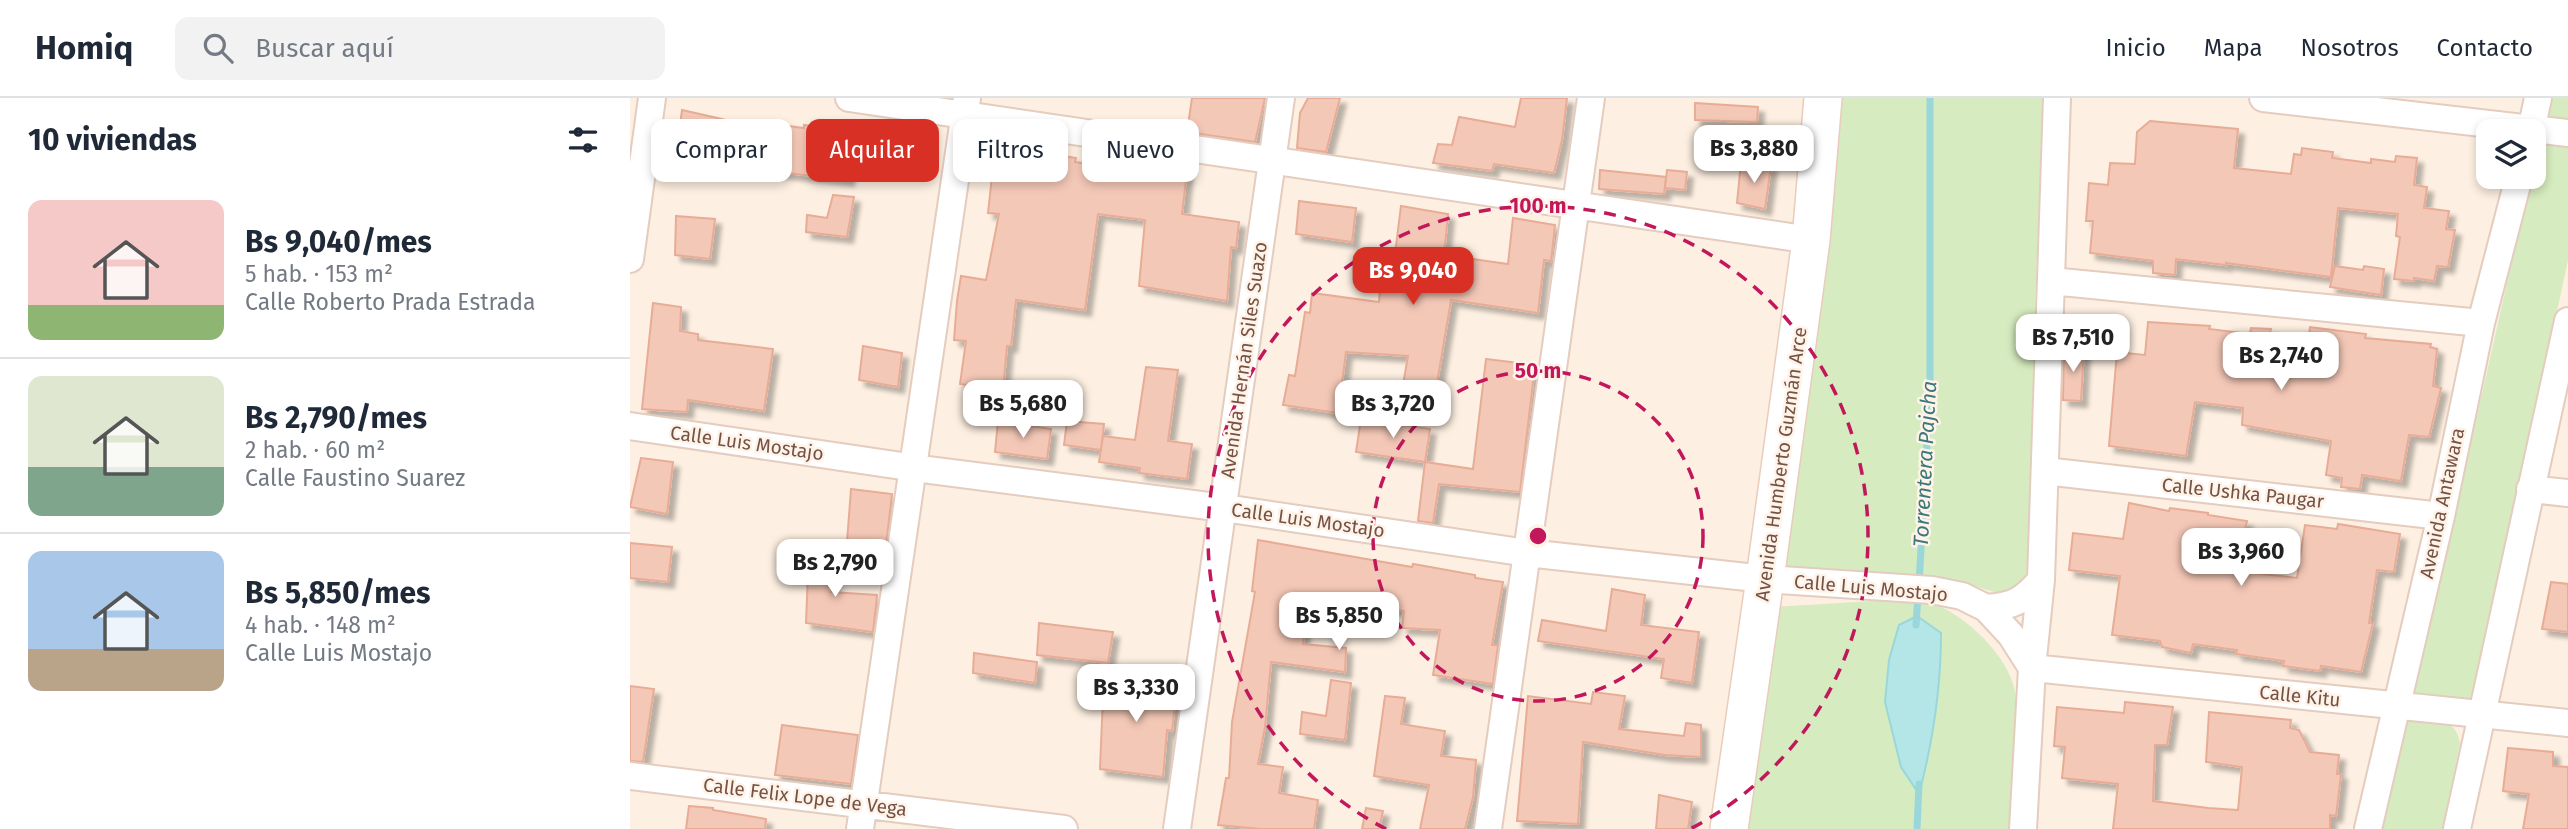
<!DOCTYPE html>
<html lang="es">
<head>
<meta charset="utf-8">
<style>
	:root { --surface:#fff; --page:#f2f2f3; --text:#1f2937; --muted:#747a83; --line:#e0e1e3; --accent:#d93025 }
	body { margin:0; font-family:"Fira Sans",sans-serif; background:var(--page); color:var(--text); height:100vh; display:flex; flex-direction:column; font-size:26px; white-space:nowrap }
	* { box-sizing:border-box; margin:0 }
	p { font-size:23px; color:var(--muted) }
	.icon { flex:none; width:38px; height:38px; fill:none; stroke:currentColor; stroke-width:2; stroke-linecap:round; stroke-linejoin:round }
	.map { position:relative; flex:1; overflow:hidden }
	.side { display:flex; flex-direction:column; background:var(--surface); width:630px }
	.side>* { flex:none }
	.hud { position:absolute; left:21px; top:21px; width:665px; height:63px; display:flex; gap:14px }
	.tools { position:absolute; left:1846px; top:21px; display:grid; gap:14px }
	.tools a { display:grid; place-items:center; width:70px; height:70px; border-radius:14px; background:var(--surface); box-shadow:0 4px 10px #0003; font-size:35px }
	.price { position:absolute; translate:-50% -60px; padding:0 16px; border-radius:14px; background:#fff; color:#222; font-size:23px; line-height:46px; filter:drop-shadow(0 2px 4px #0008) }
	.price::after { content:''; position:absolute; left:50%; top:42px; width:21px; height:16px; margin-left:-10px; background:inherit; clip-path:polygon(0 0,100% 0,50% 100%) }
	.price.current { background:var(--accent); color:#fff }
	ul { padding:0; list-style:none }
	li { display:flex; align-items:center; gap:21px; height:175px; padding:0 28px }
	li+li { border-top:2px solid var(--line) }
	li span { display:grid; place-items:center; flex:none; width:196px; height:140px; border-radius:14px; color:#555 }
	li>.icon { margin-inline-start:auto }
	span .icon { width:84px; height:84px; fill:#fffc; stroke-width:1 }
	li b { font-size:30px }
	h2 { display:flex; justify-content:space-between; align-items:center; height:84px; padding:0 28px; font-size:30px }
	.chip { padding:0 24px; border-radius:14px; background:var(--surface); box-shadow:0 4px 10px #0003; font-size:24px; line-height:63px }
	.chip.current { background:var(--accent); color:#fff }
	header { display:flex; align-items:center; gap:42px; box-sizing:border-box; height:98px; padding:0 35px; background:var(--surface); border-bottom:2px solid var(--line) }
	header strong { font-size:33px }
	nav { display:flex; gap:38px; margin-inline-start:auto; font-size:24px }
	.search { width:490px; height:63px; background:var(--page); display:flex; align-items:center; gap:18px; box-sizing:border-box; padding:0 24px; border-radius:14px; color:var(--muted); font-size:26px }
	main { display:flex; flex:1; min-height:0 }
	.map>svg:first-child { display:block }
	.green { fill:#d6ebbf }
	.water { fill:#b4e6e8; stroke:#9ad7da; stroke-width:2 }
	.lines { fill:none; stroke-linecap:round; stroke-linejoin:round }
	.stream { stroke:#9ad7da; stroke-width:7 }
	.building { fill:#f4c8b7; stroke:#e8ac96; stroke-width:2; filter:url(#shadow) }
	.minor-casing { stroke:#e4ccbf; stroke-width:30 }
	.secondary-casing { stroke:#e9ccbc; stroke-width:40 }
	.minor { stroke:#fff; stroke-width:26 }
	.secondary { stroke:#fff; stroke-width:37 }
	.ring { fill:none; stroke:#c2185b; stroke-width:3.5; stroke-dasharray:12 9 }
	.labels { text-anchor:middle; dominant-baseline:central; stroke-width:5; stroke-linejoin:round; paint-order:stroke }
	.street-label { font-size:19px; fill:#755246; stroke:#fff3e8 }
	.water-label { font-size:21px; font-style:italic; fill:#3a787c; stroke:#fff3e8 }
	.centre { fill:#c2185b; stroke:#fff3e8; stroke-width:3.5 }
	.ring-label { font-size:21px; text-anchor:middle; font-weight:bold; fill:#c2185b; stroke:#fff3e8; stroke-width:5; stroke-linejoin:round; paint-order:stroke }
</style>
</head>
<body>
<header>
<strong>Homiq</strong>
<div class="search"><svg class="icon" aria-label="search" viewBox="0 0 24 24"><circle cx="10" cy="10" r="6"/><path d="M15 15l6 6"/></svg>Buscar aquí</div>
<nav><a>Inicio</a><a>Mapa</a><a>Nosotros</a><a>Contacto</a></nav>
</header>
<main>
<section class="side">
<h2>10 viviendas<svg class="icon" aria-label="filters" viewBox="0 0 24 24"><path d="M4 7h16M4 17h16"/><circle cx="9" cy="7" r="2"/><circle cx="15" cy="17" r="2"/></svg></h2>
<ul>
<li><span style="background:linear-gradient(#f6c9c9 75%,#8fb573 0)"><svg class="icon" aria-label="home" viewBox="0 0 24 24"><path d="M3 11l9-7 9 7M6 9v11h12V9"/></svg></span><div><b>Bs 9,040/mes</b><p>5 hab. · 153 m²</p><p>Calle Roberto Prada Estrada</p></div></li>
<li><span style="background:linear-gradient(#dfe7d0 65%,#7fa58c 0)"><svg class="icon" aria-label="home" viewBox="0 0 24 24"><path d="M3 11l9-7 9 7M6 9v11h12V9"/></svg></span><div><b>Bs 2,790/mes</b><p>2 hab. · 60 m²</p><p>Calle Faustino Suarez</p></div></li>
<li><span style="background:linear-gradient(#a9c7e8 70%,#b9a48a 0)"><svg class="icon" aria-label="home" viewBox="0 0 24 24"><path d="M3 11l9-7 9 7M6 9v11h12V9"/></svg></span><div><b>Bs 5,850/mes</b><p>4 hab. · 148 m²</p><p>Calle Luis Mostajo</p></div></li>
</ul>
</section>
<div class="map">
<svg width="1938" height="731" viewBox="0 0 1938 731">
	<defs>
		<filter id="shadow"><feDropShadow dx="6" dy="6" stdDeviation="2" flood-color="#0004"/></filter>
	</defs>
	<rect width="100%" height="100%" fill="#fdefe1"/>
	<path class="green" d="M 1204,0 L 1414,0 L 1405,202 L 1402,458 C 1397,482 1395,485 1374,497 L 1335,485 L 1159,472 L 1155,466 Z
		M 1918,0 L 1938,0 L 1938,24 L 1921,21 L 1917,16 Z
		M 1917,43 L 1938,45 L 1938,162 L 1843,603 L 1784,597 L 1901,79 L 1904,79 C 1904,66 1904,49 1917,43 Z
		M 1258,502 C 1269,502 1284,500 1295,503 C 1330,512 1373,552 1383,586 C 1393,619 1383,693 1382,731 L 1110,731 L 1145,509 Z
		M 1785,620 C 1805,622 1826,620 1830,645 L 1813,731 L 1751,731 L 1773,629 L 1777,623 Z"/>
	<path class="water" d="M 1287,518 L 1311,535 C 1311,590 1303,643 1289,696 L 1271,669 L 1255,604 L 1259,562 L 1269,527 Z"/>
	<g class="lines">
		<path class="stream" d="M 1289,486 L 1300,293 L 1300,0
			M 1286,527 L 1288,497
			M 1287,731 L 1289,686"/>
	</g>
	<path class="building" d="M 562,0 L 635,0 L 625,44 L 557,34 Z
		M 678,0 L 710,0 L 696,54 L 667,50 L 670,15 Z
		M 891,0 L 937,0 L 932,42 L 924,75 L 864,66 L 862,73 L 803,65 L 808,46 L 822,47 L 829,19 L 885,29 Z
		M 1065,5 L 1128,9 L 1127,24 L 1065,22 Z
		M 52,12 L 127,29 L 128,24 L 174,30 L 174,27 L 225,35 L 218,82 L 122,71 L 123,62 L 47,49 Z
		M 1520,23 L 1608,31 L 1604,70 L 1661,76 L 1664,56 L 1671,57 L 1672,50 L 1703,54 L 1702,60 L 1741,65 L 1741,61 L 1765,64 L 1766,58 L 1787,60 L 1784,87 L 1797,89 L 1794,110 L 1819,113 L 1816,131 L 1825,132 L 1818,169 L 1807,168 L 1804,183 L 1784,180 L 1784,183 L 1764,181 L 1770,139 L 1766,138 L 1768,116 L 1708,110 L 1701,179 L 1596,165 L 1596,167 L 1546,161 L 1545,177 L 1523,175 L 1523,163 L 1460,155 L 1463,123 L 1456,123 L 1459,85 L 1478,87 L 1480,65 L 1505,66 L 1507,34 Z
		M 416,55 L 446,60 L 445,64 L 531,80 L 532,69 L 557,73 L 552,116 L 609,124 L 606,150 L 601,149 L 597,203 L 509,188 L 515,122 L 468,116 L 455,212 L 386,202 L 381,248 L 377,248 L 373,292 L 330,286 L 336,243 L 324,242 L 327,203 L 331,178 L 356,182 L 369,116 L 358,115 L 364,60 L 414,68 Z
		M 1111,64 L 1141,68 L 1135,111 L 1107,105 Z
		M 970,72 L 1036,79 L 1034,96 L 969,91 Z
		M 1037,72 L 1057,74 L 1055,92 L 1035,90 Z
		M 203,97 L 224,99 L 217,139 L 176,134 L 177,117 L 197,120 Z
		M 669,103 L 726,110 L 722,144 L 666,136 Z
		M 771,108 L 818,116 L 814,157 L 878,166 L 883,120 L 925,127 L 921,163 L 914,162 L 908,215 L 821,202 L 805,297 L 772,293 L 778,258 L 716,254 L 708,315 L 653,307 L 659,277 L 665,278 L 675,214 L 680,215 L 682,195 L 749,204 L 753,155 L 765,156 Z
		M 46,118 L 85,121 L 80,161 L 45,157 Z
		M 1705,168 L 1733,172 L 1734,168 L 1754,171 L 1751,197 L 1700,189 Z
		M 23,205 L 51,209 L 50,233 L 68,236 L 68,242 L 143,251 L 134,313 L 58,302 L 57,314 L 12,311 Z
		M 1518,224 L 1580,228 L 1579,231 L 1620,236 L 1621,230 L 1641,231 L 1640,235 L 1679,238 L 1680,229 L 1736,236 L 1735,240 L 1801,246 L 1800,249 L 1807,251 L 1803,288 L 1811,290 L 1799,339 L 1779,337 L 1771,383 L 1732,377 L 1730,391 L 1711,389 L 1712,380 L 1696,377 L 1701,343 L 1612,327 L 1613,310 L 1565,304 L 1556,358 L 1479,348 L 1487,254 L 1515,257 Z
		M 233,248 L 272,255 L 268,289 L 229,282 Z
		M 1434,249 L 1454,251 L 1451,303 L 1433,302 Z
		M 856,261 L 905,267 L 890,394 L 809,386 L 803,425 L 788,423 L 795,364 L 843,371 Z
		M 516,269 L 548,272 L 538,343 L 562,346 L 557,381 L 509,375 L 510,370 L 469,364 L 473,338 L 505,342 Z
		M 731,321 L 800,331 L 795,364 L 726,354 Z
		M 368,323 L 421,331 L 417,361 L 365,354 Z
		M 437,323 L 474,326 L 471,352 L 434,347 Z
		M 11,360 L 43,364 L 37,416 L 0,409 Z
		M 221,391 L 262,396 L 256,447 L 217,444 Z
		M 1499,405 L 1539,413 L 1540,410 L 1578,415 L 1578,417 L 1617,423 L 1615,432 L 1622,432 L 1614,474 L 1667,480 L 1675,427 L 1707,431 L 1708,426 L 1770,436 L 1764,474 L 1747,472 L 1739,525 L 1743,525 L 1731,574 L 1691,568 L 1690,573 L 1653,568 L 1654,563 L 1606,556 L 1607,552 L 1563,546 L 1561,555 L 1532,549 L 1530,543 L 1482,537 L 1490,478 L 1439,472 L 1443,435 L 1493,441 Z
		M 628,442 L 782,469 L 783,466 L 845,477 L 845,480 L 873,484 L 862,547 L 868,547 L 863,586 L 803,577 L 810,532 L 772,530 L 774,513 L 676,501 L 673,546 L 716,550 L 715,574 L 641,564 L 635,629 L 628,666 L 653,669 L 649,695 L 688,702 L 684,731 L 631,731 L 588,727 L 596,680 L 599,680 L 602,624 L 625,494 L 622,493 Z
		M 0,445 L 42,449 L 38,484 L 0,480 Z
		M 179,451 L 206,457 L 201,494 L 247,497 L 243,534 L 176,525 Z
		M 1921,484 L 1938,486 L 1938,534 L 1912,531 Z
		M 982,491 L 1015,497 L 1011,527 L 1069,534 L 1062,585 L 1031,580 L 1034,561 L 908,543 L 912,522 L 976,533 Z
		M 409,525 L 483,534 L 478,565 L 407,557 Z
		M 344,555 L 407,564 L 405,585 L 343,575 Z
		M 474,575 L 547,584 L 542,633 L 537,632 L 533,679 L 470,671 Z
		M 701,582 L 721,585 L 715,642 L 670,636 L 672,614 L 696,618 Z
		M 0,588 L 24,591 L 13,664 L 0,663 Z
		M 963,594 L 995,598 L 989,631 L 1054,638 L 1056,625 L 1071,627 L 1071,659 L 1035,657 L 953,644 L 948,726 L 887,723 L 898,598 L 961,606 Z
		M 755,598 L 775,600 L 771,626 L 815,633 L 811,658 L 846,662 L 843,699 L 835,731 L 790,731 L 799,687 L 744,678 Z
		M 1495,604 L 1543,609 L 1537,647 L 1525,647 L 1523,703 L 1578,710 L 1608,712 L 1612,669 L 1576,664 L 1579,614 L 1661,622 L 1660,630 L 1669,632 L 1680,654 L 1709,657 L 1707,676 L 1711,676 L 1706,718 L 1700,717 L 1700,731 L 1483,731 L 1488,686 L 1432,680 L 1435,649 L 1424,648 L 1427,609 L 1494,615 Z
		M 152,627 L 228,637 L 221,686 L 145,677 Z
		M 1878,650 L 1923,654 L 1923,668 L 1938,669 L 1938,731 L 1893,731 L 1899,696 L 1873,693 Z
		M 1029,697 L 1062,704 L 1058,731 L 1026,731 Z
		M 59,708 L 83,710 L 83,712 L 136,721 L 135,731 L 56,731 Z
		M 736,710 L 753,713 L 749,731 L 732,731 Z"/>
	<g class="lines">
		<defs>
			<path id="minor" d="M 219,0 L 1181,142
				M 1633,0 L 1938,35
				M 1901,33 L 1908,0
				M 0,161 L 22,0
				M 1421,183 L 1851,225
				M 0,328 L 299,372 L 594,410 L 897,455 L 1135,481 L 1302,492 L 1332,498 L 1356,510 L 1381,537 L 1402,570 L 1938,625
				M 1415,373 L 1811,418
				M 1900,391 L 1938,395
				M 1356,510 C 1384,508 1393,503 1411,482
				M 0,678 L 434,731
				M 230,731 L 337,0
				M 547,731 L 651,0
				M 858,731 L 961,0
				M 1393,731 L 1402,570 L 1411,482 L 1427,0
				M 1738,731 L 1811,418 L 1851,225 L 1889,79
				M 1827,731 L 1938,223"/>
			<path id="secondary" d="M 1099,731 L 1135,481 L 1181,142 L 1193,0"/>
		</defs>
		<use href="#minor" class="minor-casing"/>
		<use href="#secondary" class="secondary-casing"/>
		<use href="#minor" class="minor"/>
		<use href="#secondary" class="secondary"/>
	</g>
	<g class="ring">
		<circle cx="908" cy="438" r="165"/>
		<path d="M756 731A330 330 0 1 1 1060 731"/>
	</g>
	<g class="labels">
		<g class="street-label">
			<text transform="translate(614 262) rotate(-82)">Avenida Hernán Siles Suazo</text>
			<text transform="translate(117 345) rotate(8)">Calle Luis Mostajo</text>
			<text transform="translate(1151 366) rotate(-82)">Avenida Humberto Guzmán Arce</text>
			<text transform="translate(1613 395) rotate(6)">Calle Ushka Paugar</text>
			<text transform="translate(1812 405) rotate(-78)">Avenida Antawara</text>
			<text transform="translate(678 422) rotate(8)">Calle Luis Mostajo</text>
			<text transform="translate(1241 490) rotate(5)">Calle Luis Mostajo</text>
			<text transform="translate(1670 598) rotate(6)">Calle Kitu</text>
			<text transform="translate(175 699) rotate(7)">Calle Felix Lope de Vega</text>
		</g>
		<g class="water-label">
			<text transform="translate(1295 366) rotate(-87)">Torrentera Pajcha</text>
		</g>
	</g>
	<circle cx="908" cy="438" r="10" class="centre"/>
	<g class="ring-label">
		<text x="908" y="115">100 m</text>
		<text x="908" y="280">50 m</text>
	</g>
</svg>
<div class="tools">
<a><svg class="icon" aria-label="layers" viewBox="0 0 24 24"><path d="M12 4l9 5-9 5-9-5zM3 14l9 5 9-5"/></svg></a>
</div>
<b class="price" style="left:1124px;top:87px">Bs 3,880</b>
<b class="price current" style="left:783px;top:209px">Bs 9,040</b>
<b class="price" style="left:1443px;top:276px">Bs 7,510</b>
<b class="price" style="left:1651px;top:294px">Bs 2,740</b>
<b class="price" style="left:393px;top:342px">Bs 5,680</b>
<b class="price" style="left:763px;top:342px">Bs 3,720</b>
<b class="price" style="left:1611px;top:490px">Bs 3,960</b>
<b class="price" style="left:205px;top:501px">Bs 2,790</b>
<b class="price" style="left:709px;top:554px">Bs 5,850</b>
<b class="price" style="left:506px;top:626px">Bs 3,330</b>
<div class="hud">
<a class="chip">Comprar</a>
<a class="chip current">Alquilar</a>
<a class="chip">Filtros</a>
<a class="chip">Nuevo</a>
</div>
</div>
</main>
</body>
</html>
